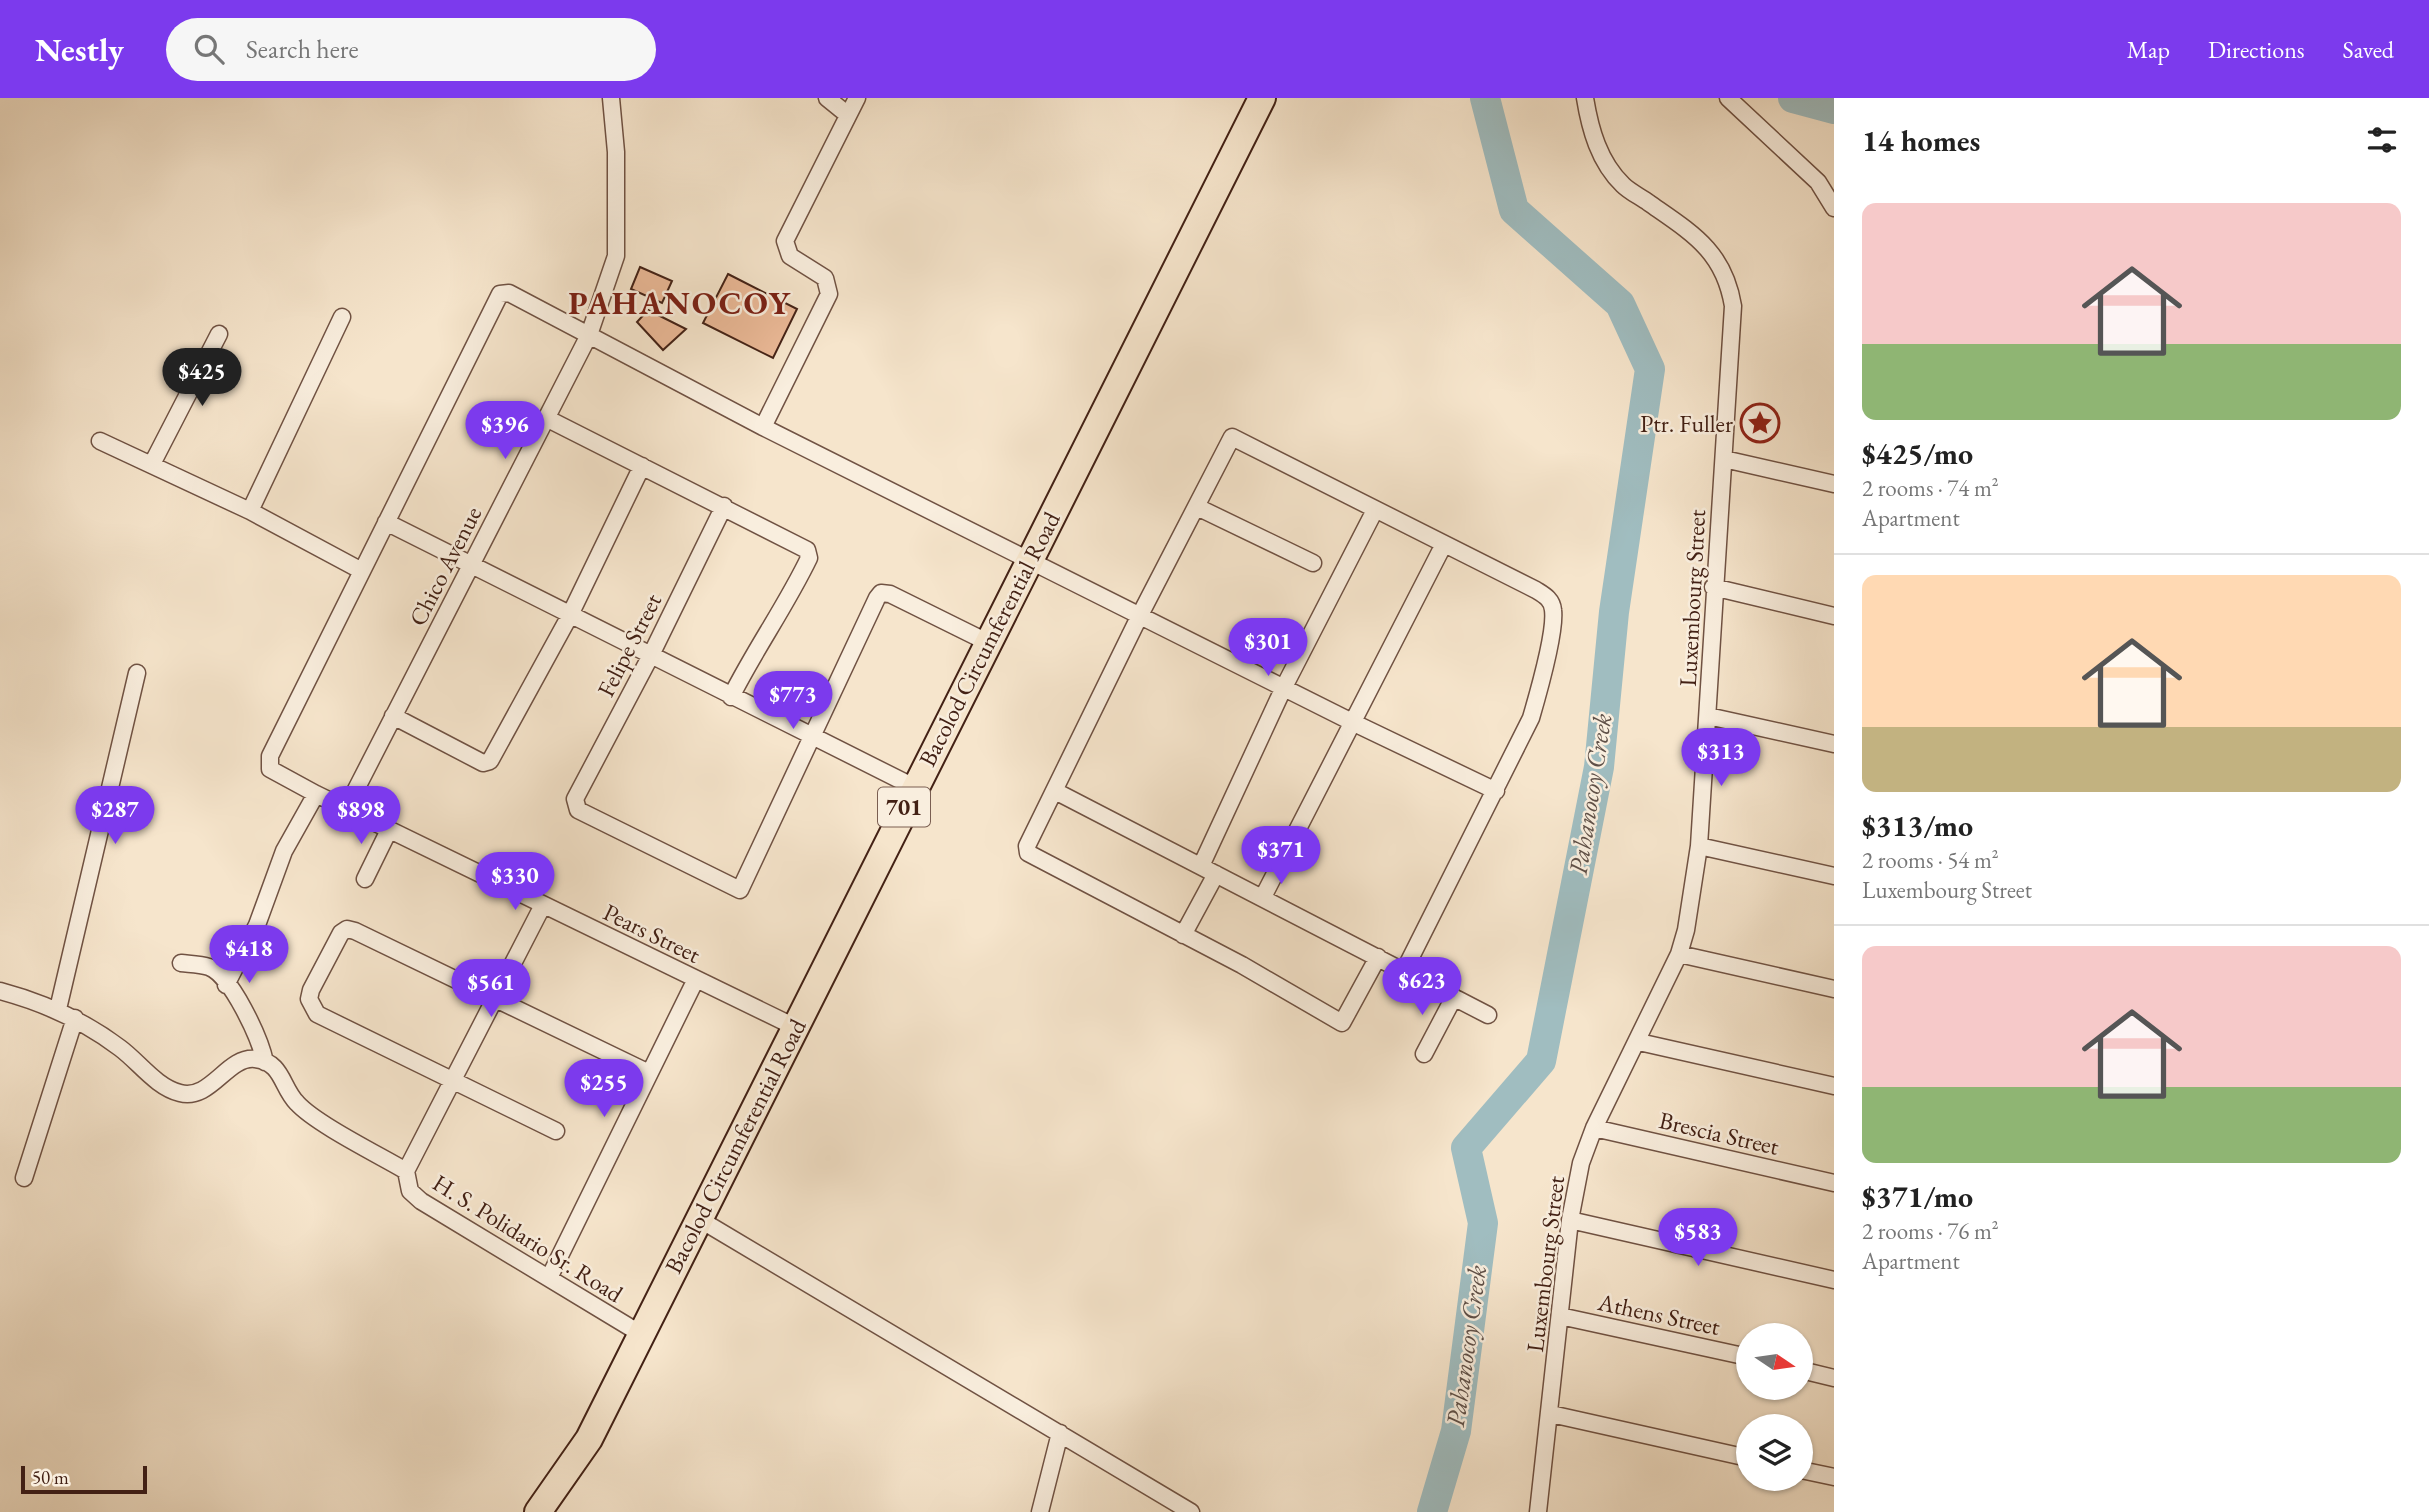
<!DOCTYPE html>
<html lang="en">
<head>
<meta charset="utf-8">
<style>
	:root { --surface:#fff; --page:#f6f6f6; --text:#222; --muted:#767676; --line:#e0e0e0; --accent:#7c3aed }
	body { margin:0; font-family:"EB Garamond",serif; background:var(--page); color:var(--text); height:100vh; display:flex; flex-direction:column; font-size:26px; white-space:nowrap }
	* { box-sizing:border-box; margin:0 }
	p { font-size:23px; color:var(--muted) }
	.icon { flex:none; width:38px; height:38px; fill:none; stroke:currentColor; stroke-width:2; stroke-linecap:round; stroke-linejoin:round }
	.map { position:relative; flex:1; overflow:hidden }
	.panel { display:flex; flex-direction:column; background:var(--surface); width:595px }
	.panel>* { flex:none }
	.needle { width:46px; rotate:103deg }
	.buttons { position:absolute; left:1736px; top:1225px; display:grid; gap:14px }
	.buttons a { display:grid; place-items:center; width:77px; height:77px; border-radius:50%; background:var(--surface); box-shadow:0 2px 5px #0004; font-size:35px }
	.scale { position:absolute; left:21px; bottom:18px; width:126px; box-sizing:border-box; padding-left:7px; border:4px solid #432115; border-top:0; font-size:19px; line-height:24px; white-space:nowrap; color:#432115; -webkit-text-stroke:5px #f9eede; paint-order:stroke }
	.price { position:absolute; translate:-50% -60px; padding:0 16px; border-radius:24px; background:var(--accent); color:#fff; font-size:23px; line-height:46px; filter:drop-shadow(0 2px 4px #0008) }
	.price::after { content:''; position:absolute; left:50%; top:42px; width:21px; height:16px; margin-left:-10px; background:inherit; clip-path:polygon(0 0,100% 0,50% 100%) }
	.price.on { background:#222; color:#fff }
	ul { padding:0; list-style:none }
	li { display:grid; align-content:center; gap:14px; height:371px; padding:0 28px }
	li+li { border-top:2px solid var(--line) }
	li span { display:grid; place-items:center; height:217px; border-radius:14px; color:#555 }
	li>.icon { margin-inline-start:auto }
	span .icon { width:126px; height:126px; fill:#fffc; stroke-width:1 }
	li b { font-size:30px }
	h2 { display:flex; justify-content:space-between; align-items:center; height:84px; padding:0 28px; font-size:30px }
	header { display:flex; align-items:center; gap:42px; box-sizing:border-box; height:98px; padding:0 35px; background:var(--accent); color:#fff }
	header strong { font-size:33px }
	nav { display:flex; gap:38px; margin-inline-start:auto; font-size:24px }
	.search { width:490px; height:63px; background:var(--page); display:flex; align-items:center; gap:18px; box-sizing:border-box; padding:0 24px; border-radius:38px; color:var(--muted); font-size:26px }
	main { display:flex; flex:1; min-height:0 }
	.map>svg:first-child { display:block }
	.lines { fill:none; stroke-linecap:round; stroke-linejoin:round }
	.river { stroke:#a0bdc0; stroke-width:30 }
	.building { fill:#ebb997; stroke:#432115; stroke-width:2 }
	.street-casing { stroke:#705243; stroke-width:19 }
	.primary-casing { stroke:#432115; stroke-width:30 }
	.street { stroke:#f9eede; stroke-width:16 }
	.primary { stroke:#f6e5cc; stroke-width:26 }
	.labels { text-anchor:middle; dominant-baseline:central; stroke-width:5; stroke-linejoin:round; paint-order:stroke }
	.shield { fill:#f9eede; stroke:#7a5e51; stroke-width:2 }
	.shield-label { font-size:23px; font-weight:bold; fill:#432115 }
	.poi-label { font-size:24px; fill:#432115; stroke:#f9eede; text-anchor:end }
	.street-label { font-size:24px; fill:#432115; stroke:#f9eede }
	.water-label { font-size:26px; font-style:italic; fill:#5f5048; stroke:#f9eede }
	.district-label { font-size:32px; font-weight:bold; letter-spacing:2px; fill:#7a1f14; stroke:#f9eede }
</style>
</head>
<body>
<header>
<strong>Nestly</strong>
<div class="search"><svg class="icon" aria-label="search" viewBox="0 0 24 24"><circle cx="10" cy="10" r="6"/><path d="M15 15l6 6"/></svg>Search here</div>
<nav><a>Map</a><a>Directions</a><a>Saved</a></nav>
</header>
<main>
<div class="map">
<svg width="1834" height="1414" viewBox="0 0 1834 1414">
	<rect width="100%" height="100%" fill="#f6e5cc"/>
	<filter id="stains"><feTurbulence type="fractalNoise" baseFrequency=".00286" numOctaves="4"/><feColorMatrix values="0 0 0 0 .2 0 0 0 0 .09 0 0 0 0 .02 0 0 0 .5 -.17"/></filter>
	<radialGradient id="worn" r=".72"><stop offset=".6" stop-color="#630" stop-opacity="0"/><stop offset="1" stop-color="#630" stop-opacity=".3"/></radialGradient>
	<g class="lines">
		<path class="river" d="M 1793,0 L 1834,11
			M 1432,1414 L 1456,1333 L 1483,1125 L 1466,1050 L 1541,963 L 1599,669 L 1614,514 L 1650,271 L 1620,206 L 1514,112 L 1485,0"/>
	</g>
	<path class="building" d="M 640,169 L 672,183 L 662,205 L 631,191 Z
		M 728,176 L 797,211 L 773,260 L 703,225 Z
		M 648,212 L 686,231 L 663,252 L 637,224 Z"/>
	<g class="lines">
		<defs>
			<path id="street" d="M 827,0 L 848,17
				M 1728,0 L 1818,84 L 1834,110
				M 342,219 L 250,413 L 362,473
				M 548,321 L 807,452 L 809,460 C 786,508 755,551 731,599
				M 763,329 L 829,196 L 825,180 L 790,158 L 785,143 L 857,0
				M 100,343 L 250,413
				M 1724,361 L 1834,386
				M 152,366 L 219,236
				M 724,408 L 650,559 L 575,701 L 578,712 L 740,792 L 877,500 L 881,495 L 890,496 L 987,544
				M 1197,409 L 1313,465
				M 386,424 L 914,689
				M 1713,489 L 1834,518
				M 393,618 L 483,665 L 490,663 L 569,519 L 642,368
				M 1708,618 L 1834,646
				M 1055,693 L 1488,917
				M 346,711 L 589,237 L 616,158 L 616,54 L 611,0
				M 1699,748 L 1834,778
				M 1201,768 L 1284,589 L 1375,412
				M 365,781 L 389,732
				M 1263,799 L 1444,446
				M 543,807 L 406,1073 L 410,1093 L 421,1103 L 641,1236
				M 1183,837 L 1216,776
				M 1679,856 L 1834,891
				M 1378,859 L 1342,925 L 1242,867 L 1028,755 L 1027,748 L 1140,517 L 1232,339 L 1536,492 C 1544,497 1552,501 1553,512 C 1556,534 1538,596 1531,620 L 1404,873
				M 181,865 C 189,866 200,866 209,869 C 231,877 260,940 265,964
				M 226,887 L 257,827 L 284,753 L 316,696
				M 0,893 C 45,905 83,922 120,950 C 139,964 156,989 180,995 C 211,1003 227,958 255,961 C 283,964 281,989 297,1005 C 316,1026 379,1057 406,1073
				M 58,911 L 137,575
				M 795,929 L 316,696 L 270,671 L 270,658 L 500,196 L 509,195 L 763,329 L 1352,624 L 1496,693
				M 1639,944 L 1834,988
				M 1424,956 L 1454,899
				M 1594,1030 L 1834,1085
				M 556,1033 L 317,916 L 309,901 L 311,892 L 341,835 L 347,831 L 355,833 L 647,974
				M 24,1080 L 75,920
				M 699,1121 L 1191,1414
				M 1570,1122 L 1834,1182
				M 549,1180 L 696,881
				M 1560,1218 L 1748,1259
				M 1801,1272 L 1834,1280
				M 1551,1316 L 1748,1360
				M 1801,1372 L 1834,1379
				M 1040,1414 L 1060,1335
				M 1538,1414 L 1570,1122 L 1581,1065 L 1594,1030 L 1679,856 L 1686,832 L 1699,748 L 1733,208 C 1724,153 1692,135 1649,105 C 1641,99 1630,94 1623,87 C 1599,64 1590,31 1585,0"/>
			<path id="primary" d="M 538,1414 L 589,1341 L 1262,0"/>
		</defs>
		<use href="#street" class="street-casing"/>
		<use href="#primary" class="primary-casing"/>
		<use href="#street" class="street"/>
		<use href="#primary" class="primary"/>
	</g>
	<defs>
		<symbol id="sight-ring" viewBox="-11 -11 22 22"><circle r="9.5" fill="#f9eede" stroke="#8f2418" stroke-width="1.5"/><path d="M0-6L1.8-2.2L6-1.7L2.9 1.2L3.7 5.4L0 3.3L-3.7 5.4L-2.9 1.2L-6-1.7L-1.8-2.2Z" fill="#8f2418"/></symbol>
	</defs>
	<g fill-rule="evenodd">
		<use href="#sight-ring" x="1738" y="303" width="44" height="44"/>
	</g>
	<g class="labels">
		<rect class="shield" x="878" y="689.5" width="52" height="39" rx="5"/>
		<g class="shield-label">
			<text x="904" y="709">701</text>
		</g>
		<g class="poi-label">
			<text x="1733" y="325">Ptr. Fuller</text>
		</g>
		<g class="street-label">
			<text transform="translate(445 468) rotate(-63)">Chico Avenue</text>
			<text transform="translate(1692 500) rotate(-87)">Luxembourg Street</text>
			<text transform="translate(989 541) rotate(-63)">Bacolod Circumferential Road</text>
			<text transform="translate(629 547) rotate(-63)">Felipe Street</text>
			<text transform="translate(652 835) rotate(26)">Pears Street</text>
			<text transform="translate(1719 1035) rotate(13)">Brescia Street</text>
			<text transform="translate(735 1048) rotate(-63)">Bacolod Circumferential Road</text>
			<text transform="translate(528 1140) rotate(32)">H. S. Polidario Sr. Road</text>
			<text transform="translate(1545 1166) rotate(-83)">Luxembourg Street</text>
			<text transform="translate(1659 1216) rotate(12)">Athens Street</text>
		</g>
		<g class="water-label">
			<text transform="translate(1590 696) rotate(-81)">Pahanocoy Creek</text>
			<text transform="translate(1466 1248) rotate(-82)">Pahanocoy Creek</text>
		</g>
		<g class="district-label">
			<text x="680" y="205">PAHANOCOY</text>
		</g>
	</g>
	<rect width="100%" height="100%" filter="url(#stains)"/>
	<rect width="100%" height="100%" fill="url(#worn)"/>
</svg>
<div class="buttons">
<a><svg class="needle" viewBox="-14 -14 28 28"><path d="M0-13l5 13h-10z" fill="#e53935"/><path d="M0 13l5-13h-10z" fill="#767676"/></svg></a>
<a><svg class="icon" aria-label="layers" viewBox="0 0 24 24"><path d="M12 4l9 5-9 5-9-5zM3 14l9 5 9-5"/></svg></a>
</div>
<div class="scale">50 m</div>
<b class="price on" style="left:202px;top:310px">$425</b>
<b class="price" style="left:505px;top:363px">$396</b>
<b class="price" style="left:1268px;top:580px">$301</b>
<b class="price" style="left:793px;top:633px">$773</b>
<b class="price" style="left:1721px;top:690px">$313</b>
<b class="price" style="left:115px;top:748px">$287</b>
<b class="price" style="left:361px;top:748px">$898</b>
<b class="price" style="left:1281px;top:788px">$371</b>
<b class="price" style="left:515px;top:814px">$330</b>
<b class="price" style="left:249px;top:887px">$418</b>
<b class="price" style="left:1422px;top:919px">$623</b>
<b class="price" style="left:491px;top:921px">$561</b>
<b class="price" style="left:604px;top:1021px">$255</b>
<b class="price" style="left:1698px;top:1170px">$583</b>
</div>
<section class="panel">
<h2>14 homes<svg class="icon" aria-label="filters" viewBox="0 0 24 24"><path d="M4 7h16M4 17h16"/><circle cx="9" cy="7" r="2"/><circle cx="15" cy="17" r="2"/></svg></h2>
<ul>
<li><span style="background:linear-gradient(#f6c9c9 65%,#8fb573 0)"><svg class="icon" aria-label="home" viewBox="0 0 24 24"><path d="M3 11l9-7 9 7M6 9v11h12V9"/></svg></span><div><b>$425/mo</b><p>2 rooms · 74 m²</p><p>Apartment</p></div></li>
<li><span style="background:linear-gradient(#ffd9b3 70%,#c2b280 0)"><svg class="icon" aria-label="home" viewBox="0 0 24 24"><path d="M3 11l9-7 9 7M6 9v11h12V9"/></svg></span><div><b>$313/mo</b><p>2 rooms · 54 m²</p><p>Luxembourg Street</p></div></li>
<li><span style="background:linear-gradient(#f6c9c9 65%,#8fb573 0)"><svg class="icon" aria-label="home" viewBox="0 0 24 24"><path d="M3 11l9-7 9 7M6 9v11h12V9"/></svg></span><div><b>$371/mo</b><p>2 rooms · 76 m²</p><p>Apartment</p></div></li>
</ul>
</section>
</main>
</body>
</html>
